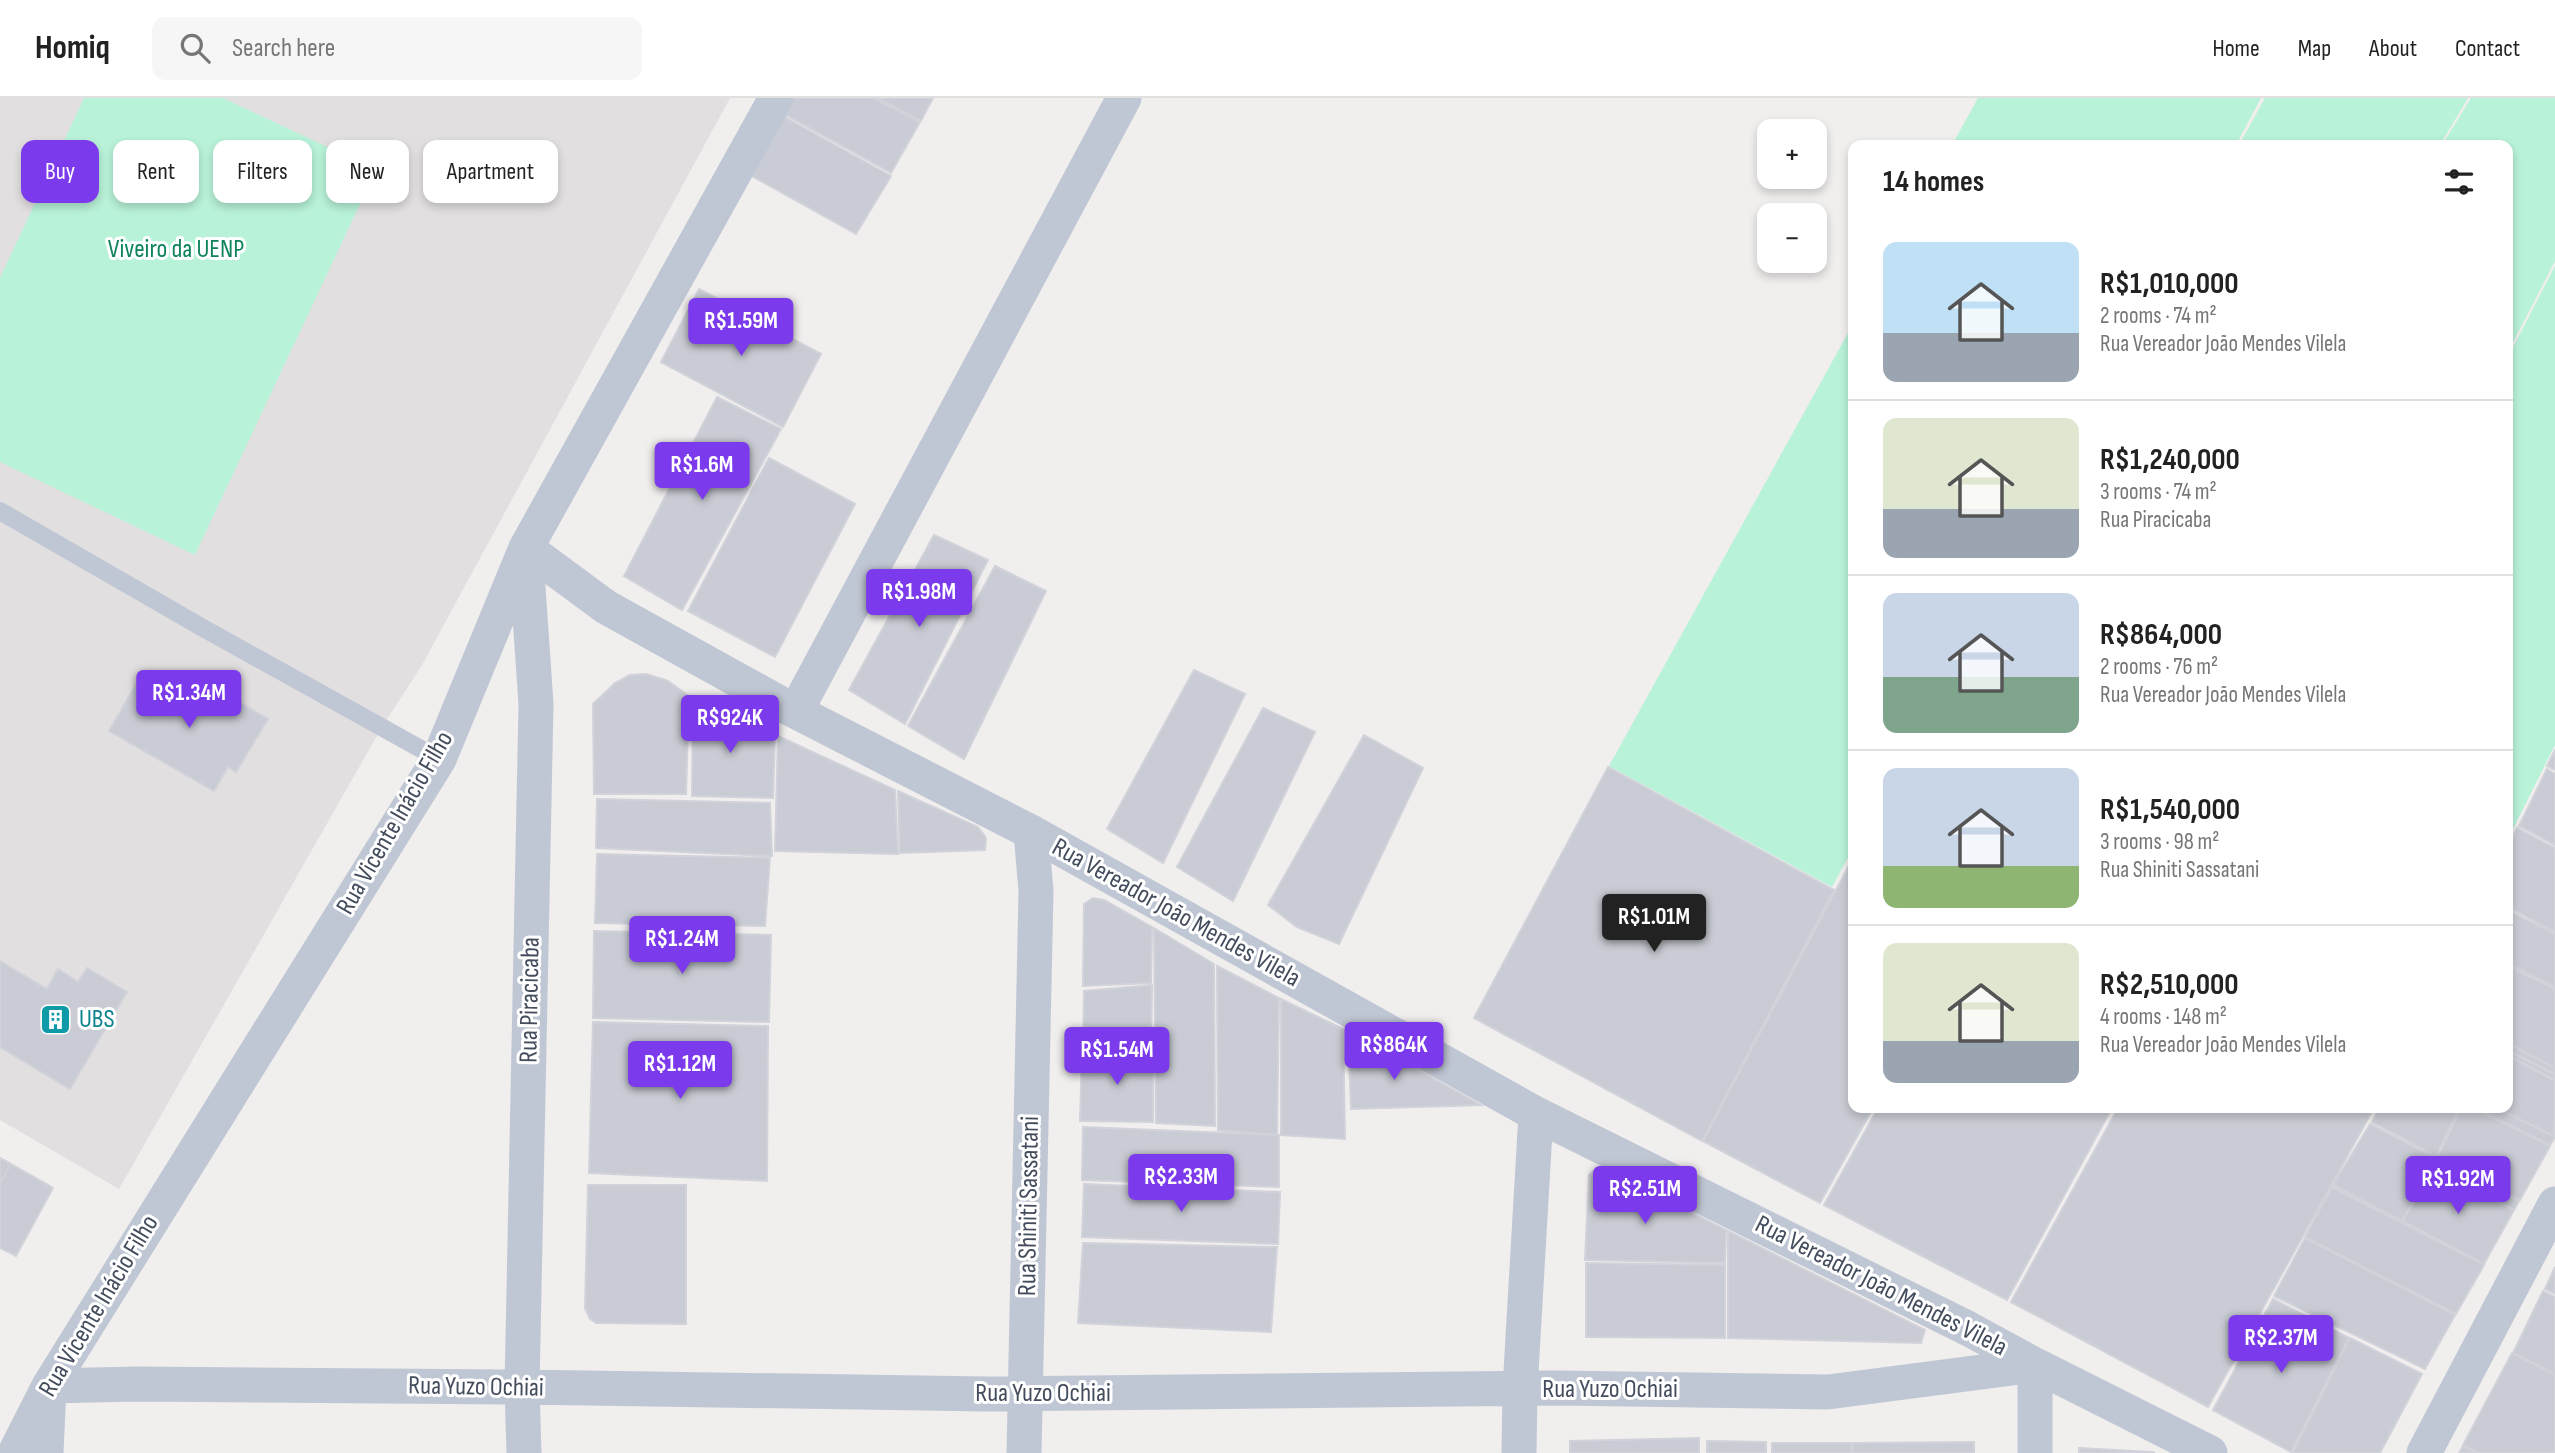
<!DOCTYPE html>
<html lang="en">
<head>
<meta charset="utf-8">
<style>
	:root { --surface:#fff; --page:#f6f6f6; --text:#222; --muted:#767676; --line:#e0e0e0; --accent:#7c3aed }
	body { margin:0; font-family:"Sofia Sans Condensed",sans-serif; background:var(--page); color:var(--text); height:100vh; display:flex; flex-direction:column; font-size:26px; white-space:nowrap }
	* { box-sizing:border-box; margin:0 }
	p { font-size:23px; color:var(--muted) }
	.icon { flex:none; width:38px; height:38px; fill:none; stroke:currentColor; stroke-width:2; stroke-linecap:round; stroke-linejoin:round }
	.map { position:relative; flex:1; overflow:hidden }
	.panel { position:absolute; left:1848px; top:42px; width:665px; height:973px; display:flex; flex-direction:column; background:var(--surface); border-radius:14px; box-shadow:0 4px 10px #0003 }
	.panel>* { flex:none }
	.top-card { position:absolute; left:21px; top:42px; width:665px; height:63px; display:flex; gap:14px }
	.buttons { position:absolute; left:1757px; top:21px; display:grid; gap:14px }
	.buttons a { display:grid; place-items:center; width:70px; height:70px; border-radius:14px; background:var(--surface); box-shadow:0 4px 10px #0003; font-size:35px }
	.price { position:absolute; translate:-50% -60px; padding:0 16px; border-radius:7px; background:var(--accent); color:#fff; font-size:23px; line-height:46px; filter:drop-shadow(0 2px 4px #0008) }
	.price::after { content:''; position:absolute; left:50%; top:42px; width:21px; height:16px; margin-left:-10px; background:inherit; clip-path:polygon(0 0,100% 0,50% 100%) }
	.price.selected { background:#222; color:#fff }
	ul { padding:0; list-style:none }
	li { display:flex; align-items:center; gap:21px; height:175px; padding:0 35px }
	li+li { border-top:2px solid var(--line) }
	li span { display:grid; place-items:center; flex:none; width:196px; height:140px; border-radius:14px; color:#555 }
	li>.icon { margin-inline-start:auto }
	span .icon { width:84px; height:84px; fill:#fffc; stroke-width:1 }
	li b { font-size:30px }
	h2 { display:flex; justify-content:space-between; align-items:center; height:84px; padding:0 35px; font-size:30px }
	.chip { padding:0 24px; border-radius:14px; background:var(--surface); box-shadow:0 4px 10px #0003; font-size:24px; line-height:63px }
	.chip.selected { background:var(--accent); color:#fff }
	header { display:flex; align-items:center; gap:42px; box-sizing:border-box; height:98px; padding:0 35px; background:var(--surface); border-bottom:2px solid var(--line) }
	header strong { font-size:33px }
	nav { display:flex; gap:38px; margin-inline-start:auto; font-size:24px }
	.search { width:490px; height:63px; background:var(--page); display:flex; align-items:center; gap:18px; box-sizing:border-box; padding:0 24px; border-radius:14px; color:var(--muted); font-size:26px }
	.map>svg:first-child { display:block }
	.education { fill:#e2dfe0 }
	.green { fill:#b8f2d8 }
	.building { fill:#c9ccd4; stroke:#d1d2da; stroke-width:2 }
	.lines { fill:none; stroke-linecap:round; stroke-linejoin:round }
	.service { stroke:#c0c7d4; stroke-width:18 }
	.minor { stroke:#c0c7d4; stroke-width:35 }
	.labels { text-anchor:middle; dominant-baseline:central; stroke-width:6; stroke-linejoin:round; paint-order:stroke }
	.park-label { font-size:26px; fill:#0f845c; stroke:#fff }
	.street-label { font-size:26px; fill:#444d5d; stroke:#fff }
	.culture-label { font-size:26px; fill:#0d838f; stroke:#fff; text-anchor:start }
</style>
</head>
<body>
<header>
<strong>Homiq</strong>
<div class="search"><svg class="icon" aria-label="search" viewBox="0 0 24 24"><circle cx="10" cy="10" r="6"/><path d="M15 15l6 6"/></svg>Search here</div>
<nav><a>Home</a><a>Map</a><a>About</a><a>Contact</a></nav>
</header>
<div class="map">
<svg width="2555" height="1355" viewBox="0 0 2555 1355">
	<rect width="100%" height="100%" fill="#f1eeee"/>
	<path class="education" d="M 0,0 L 730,0 L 422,567 L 382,629 L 119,1091 L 0,1022 Z"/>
	<path class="green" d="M 84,0 L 223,0 L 376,72 L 195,457 L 0,364 L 0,180 Z
		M 1978,0 L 2261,0 L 2236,47 L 1952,47 Z
		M 2265,0 L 2468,0 L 2440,47 L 2239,47 Z
		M 2471,0 L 2555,0 L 2555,163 L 2508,254 L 2508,47 L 2442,47 Z
		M 2555,168 L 2555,647 L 2508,741 L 2508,259 Z
		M 1853,226 L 1853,750 L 1832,789 L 1609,668 Z"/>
	<path class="building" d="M 793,0 L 874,0 L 920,24 L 891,75 L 784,16 Z
		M 878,0 L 933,0 L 921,23 Z
		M 781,17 L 891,78 L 856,136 L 750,77 Z
		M 699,191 L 821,256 L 783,329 L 661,264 Z
		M 717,299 L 781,331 L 682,512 L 624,478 Z
		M 769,360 L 855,406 L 775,559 L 688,513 Z
		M 934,437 L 988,462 L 905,626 L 849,592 Z
		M 995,468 L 1046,493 L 964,661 L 908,628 Z
		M 1194,572 L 1245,596 L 1163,765 L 1107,731 Z
		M 143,574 L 203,609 L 213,589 L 268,621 L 236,674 L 228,669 L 214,693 L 109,633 Z
		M 646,576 L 668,583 L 689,598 L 686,696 L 594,696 L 593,606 L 615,585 L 630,577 Z
		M 693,598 L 775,637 L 773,700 L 692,698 Z
		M 1263,610 L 1315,634 L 1233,803 L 1177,769 Z
		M 1364,637 L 1423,670 L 1339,846 L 1297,829 L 1268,807 Z
		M 778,638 L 895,692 L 898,756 L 775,753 Z
		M 2555,652 L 2555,672 L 2547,668 Z
		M 1608,669 L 1834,792 L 1702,1043 L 1474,920 Z
		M 2547,671 L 2555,676 L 2555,747 L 2519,728 Z
		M 898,693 L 978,729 L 986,740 L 985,752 L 900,755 Z
		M 597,701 L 770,705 L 772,758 L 596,750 Z
		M 2517,730 L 2555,750 L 2555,834 L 2508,809 L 2508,750 Z
		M 597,756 L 770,760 L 765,828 L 595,825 Z
		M 1853,760 L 1853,1010 L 1873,1010 L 1820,1105 L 1703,1043 Z
		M 1093,800 L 1104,802 L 1152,829 L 1151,885 L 1083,888 L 1084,806 Z
		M 2508,812 L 2555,836 L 2555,889 L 2508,866 Z
		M 1154,830 L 1214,866 L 1215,1028 L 1156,1025 Z
		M 594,833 L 771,837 L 769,924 L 593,920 Z
		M 0,863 L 47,891 L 58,871 L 78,884 L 87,870 L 127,894 L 70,991 L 0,949 Z
		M 1217,868 L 1279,900 L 1277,1037 L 1218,1032 Z
		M 2512,870 L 2555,891 L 2555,970 L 2508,945 L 2508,879 Z
		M 1152,887 L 1151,948 L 1083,952 L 1084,893 Z
		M 1281,901 L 1343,931 L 1345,1041 L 1281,1037 Z
		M 593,924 L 768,928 L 767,1083 L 589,1075 Z
		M 1348,934 L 1413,969 L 1481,1007 L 1351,1011 Z
		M 2508,946 L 2555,970 L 2555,976 L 2508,952 Z
		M 1153,952 L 1153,1024 L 1080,1023 L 1082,956 Z
		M 2508,953 L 2555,977 L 2555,982 L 2508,957 Z
		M 2508,958 L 2555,983 L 2554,1038 L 2497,1010 L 2508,1010 Z
		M 1878,1010 L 2112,1010 L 2007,1202 L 1824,1107 Z
		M 2118,1010 L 2374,1010 L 2208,1309 L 2011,1204 Z
		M 2379,1010 L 2459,1010 L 2436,1058 L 2372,1024 Z
		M 2461,1010 L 2473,1010 L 2550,1048 L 2520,1102 L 2438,1059 Z
		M 2475,1010 L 2496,1010 L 2555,1039 L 2550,1047 Z
		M 2370,1026 L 2519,1103 L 2514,1112 L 2432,1070 L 2402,1123 L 2333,1087 Z
		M 1083,1029 L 1279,1037 L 1279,1089 L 1082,1082 Z
		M 0,1060 L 11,1066 L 0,1085 Z
		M 11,1066 L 53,1090 L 16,1158 L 0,1150 L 0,1085 Z
		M 2432,1070 L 2514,1112 L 2484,1166 L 2403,1123 Z
		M 1607,1071 L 1726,1132 L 1725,1165 L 1585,1162 L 1589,1077 L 1594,1073 Z
		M 1084,1086 L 1280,1094 L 1278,1146 L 1082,1139 Z
		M 588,1087 L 686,1087 L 686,1226 L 596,1225 L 590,1221 L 585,1210 Z
		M 2332,1089 L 2484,1167 L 2456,1216 L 2305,1139 Z
		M 1728,1133 L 1925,1232 L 1921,1245 L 1728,1240 Z
		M 2305,1140 L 2455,1217 L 2425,1271 L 2274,1198 Z
		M 1083,1145 L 1277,1149 L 1271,1234 L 1078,1225 Z
		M 1586,1165 L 1725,1167 L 1725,1240 L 1586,1239 Z
		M 2555,1169 L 2555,1196 L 2545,1191 Z
		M 2543,1193 L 2555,1199 L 2555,1276 L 2513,1255 Z
		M 2273,1201 L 2349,1240 L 2291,1354 L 2213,1312 Z
		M 2350,1240 L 2422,1276 L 2380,1355 L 2293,1355 Z
		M 2512,1255 L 2555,1277 L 2555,1355 L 2479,1355 L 2463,1347 Z
		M 1699,1340 L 1699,1355 L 1570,1355 L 1570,1343 Z
		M 1707,1343 L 1766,1344 L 1766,1355 L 1707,1355 Z
		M 1974,1344 L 1974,1355 L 1853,1355 L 1853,1345 Z
		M 1772,1345 L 1851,1345 L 1851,1355 L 1772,1355 Z
		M 2463,1348 L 2476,1355 L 2459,1355 Z
		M 2079,1350 L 2152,1354 L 2155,1355 L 2079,1355 Z"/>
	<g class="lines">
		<path class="service" d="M 0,413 L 203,530 L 439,661"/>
		<path class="minor" d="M 526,450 L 606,509 L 785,608 L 1031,734 L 1536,1016 L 1969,1231 L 2035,1267 L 2210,1355
			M 798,614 L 805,596 L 1124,0
			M 15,1355 L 49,1288 L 439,661 L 526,450 L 776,0
			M 46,1355 L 49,1288 L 137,1286 L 522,1289 L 986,1296 L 1558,1290 L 1828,1294 L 2035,1267 L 2035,1355
			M 524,1355 L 522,1289 L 536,606 L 526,460
			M 1024,1355 L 1036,793 L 1031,734
			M 1519,1355 L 1520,1291 L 1536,1016
			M 2424,1355 L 2555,1106"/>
	</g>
	<defs>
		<symbol id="building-square" viewBox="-11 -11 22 22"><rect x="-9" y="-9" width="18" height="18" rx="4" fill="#0f9aa8" stroke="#fff"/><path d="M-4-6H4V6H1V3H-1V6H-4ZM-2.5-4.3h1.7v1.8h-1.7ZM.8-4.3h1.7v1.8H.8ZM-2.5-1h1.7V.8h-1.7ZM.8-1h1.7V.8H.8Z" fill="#fff"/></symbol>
	</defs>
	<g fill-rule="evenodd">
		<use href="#building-square" x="38" y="904" width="35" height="35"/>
	</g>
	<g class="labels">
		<g class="park-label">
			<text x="176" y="151">Viveiro da UENP</text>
		</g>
		<g class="street-label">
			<text transform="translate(395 725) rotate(-60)">Rua Vicente Inácio Filho</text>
			<text transform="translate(1176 815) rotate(29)">Rua Vereador João Mendes Vilela</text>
			<text transform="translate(530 902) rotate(-89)">Rua Piracicaba</text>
			<text transform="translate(1029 1108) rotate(-89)">Rua Shiniti Sassatani</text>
			<text transform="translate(1881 1188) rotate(27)">Rua Vereador João Mendes Vilela</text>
			<text transform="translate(99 1208) rotate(-59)">Rua Vicente Inácio Filho</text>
			<text transform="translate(476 1289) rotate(1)">Rua Yuzo Ochiai</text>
			<text x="1610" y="1291">Rua Yuzo Ochiai</text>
			<text x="1043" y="1295">Rua Yuzo Ochiai</text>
		</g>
		<g class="culture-label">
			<text x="79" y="921">UBS</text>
		</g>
	</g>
</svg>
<div class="buttons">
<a>+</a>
<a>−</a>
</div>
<b class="price" style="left:741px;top:260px">R$1.59M</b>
<b class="price" style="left:702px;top:404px">R$1.6M</b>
<b class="price" style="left:919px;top:531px">R$1.98M</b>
<b class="price" style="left:189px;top:632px">R$1.34M</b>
<b class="price" style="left:730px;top:657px">R$924K</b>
<b class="price selected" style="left:1654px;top:856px">R$1.01M</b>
<b class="price" style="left:682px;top:878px">R$1.24M</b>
<b class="price" style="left:1394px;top:984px">R$864K</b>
<b class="price" style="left:1117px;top:989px">R$1.54M</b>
<b class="price" style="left:680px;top:1003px">R$1.12M</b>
<b class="price" style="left:1181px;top:1116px">R$2.33M</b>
<b class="price" style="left:2458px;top:1118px">R$1.92M</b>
<b class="price" style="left:1645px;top:1128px">R$2.51M</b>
<b class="price" style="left:2281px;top:1277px">R$2.37M</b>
<div class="top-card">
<a class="chip selected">Buy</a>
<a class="chip">Rent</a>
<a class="chip">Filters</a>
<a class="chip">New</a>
<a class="chip">Apartment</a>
</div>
<section class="panel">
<h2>14 homes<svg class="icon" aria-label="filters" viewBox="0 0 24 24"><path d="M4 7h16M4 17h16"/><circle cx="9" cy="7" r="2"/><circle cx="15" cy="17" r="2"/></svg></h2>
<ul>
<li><span style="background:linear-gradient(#bfe0f5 65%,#9aa5b1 0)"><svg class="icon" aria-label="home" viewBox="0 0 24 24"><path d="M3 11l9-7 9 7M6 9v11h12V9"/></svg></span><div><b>R$1,010,000</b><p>2 rooms · 74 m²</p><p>Rua Vereador João Mendes Vilela</p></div></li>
<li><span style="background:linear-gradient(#dfe7d0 65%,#9aa5b1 0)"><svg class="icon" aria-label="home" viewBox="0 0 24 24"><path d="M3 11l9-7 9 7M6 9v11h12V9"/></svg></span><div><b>R$1,240,000</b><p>3 rooms · 74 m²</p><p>Rua Piracicaba</p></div></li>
<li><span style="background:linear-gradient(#c9d6e8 60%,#7fa58c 0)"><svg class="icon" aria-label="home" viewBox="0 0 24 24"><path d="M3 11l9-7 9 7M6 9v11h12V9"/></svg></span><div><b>R$864,000</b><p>2 rooms · 76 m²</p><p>Rua Vereador João Mendes Vilela</p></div></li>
<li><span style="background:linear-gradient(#c9d6e8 70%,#8fb573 0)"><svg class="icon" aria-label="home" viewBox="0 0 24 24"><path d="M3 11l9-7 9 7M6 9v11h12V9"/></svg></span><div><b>R$1,540,000</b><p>3 rooms · 98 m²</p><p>Rua Shiniti Sassatani</p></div></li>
<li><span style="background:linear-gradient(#dfe7d0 70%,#9aa5b1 0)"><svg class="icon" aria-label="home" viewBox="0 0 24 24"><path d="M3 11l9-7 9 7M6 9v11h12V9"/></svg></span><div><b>R$2,510,000</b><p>4 rooms · 148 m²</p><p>Rua Vereador João Mendes Vilela</p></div></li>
</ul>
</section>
</div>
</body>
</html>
